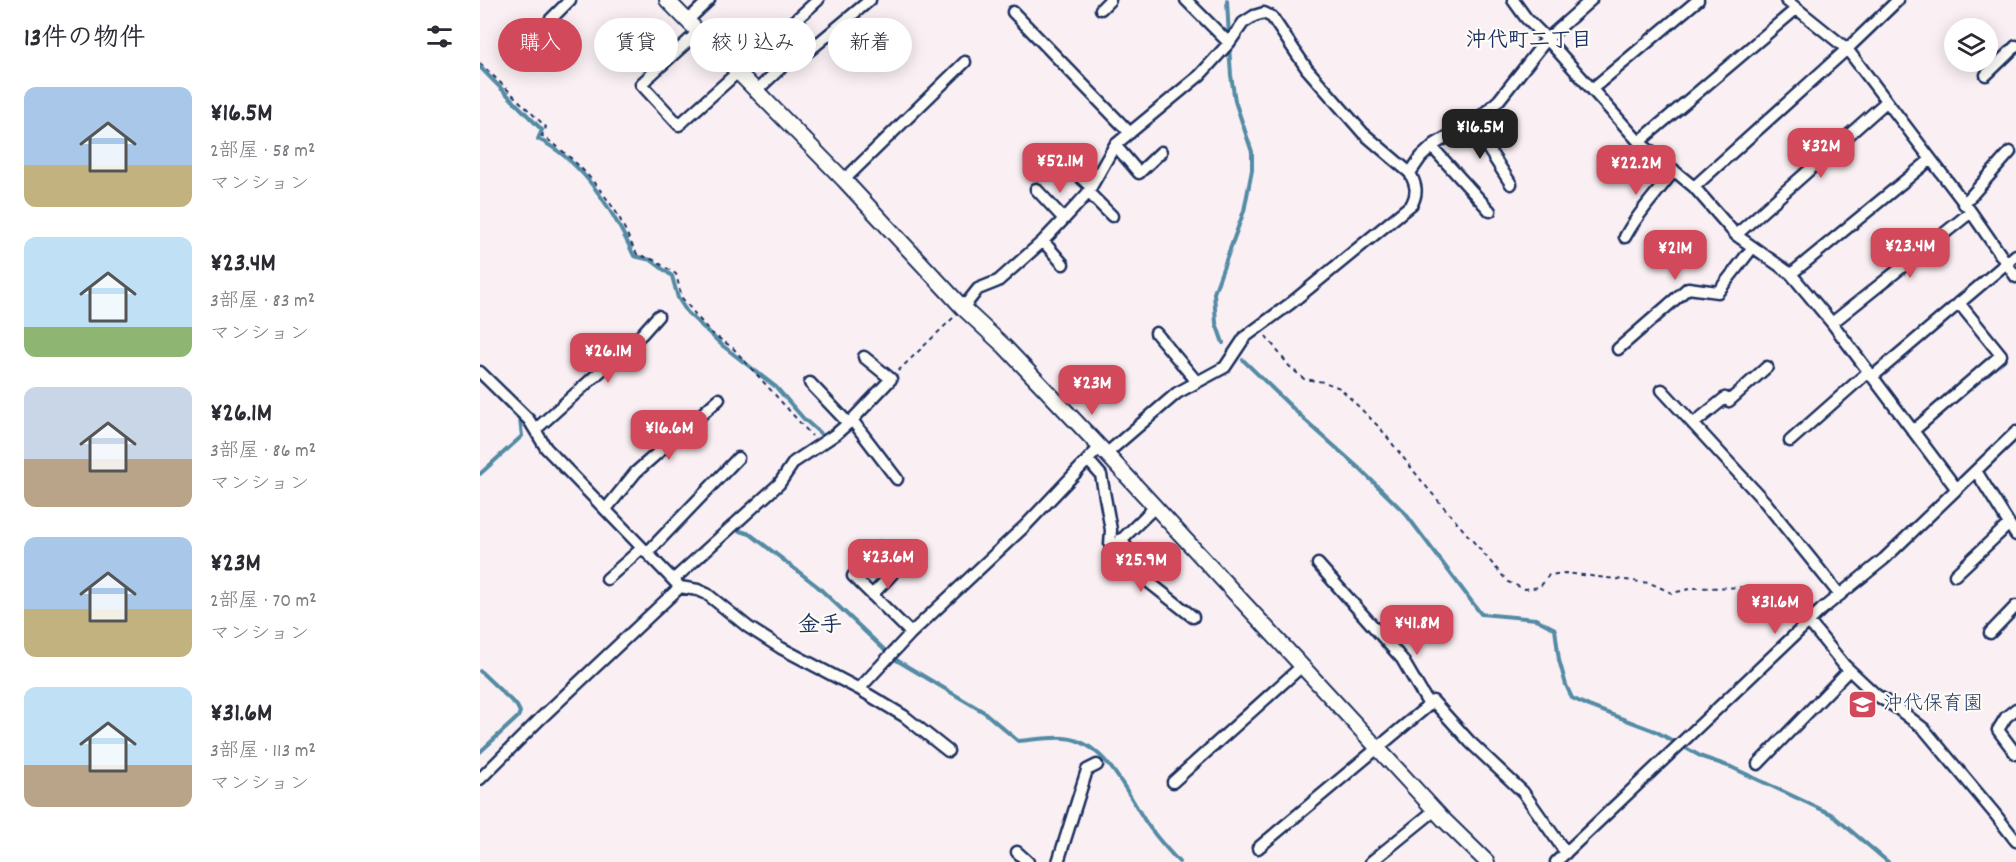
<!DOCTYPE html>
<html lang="ja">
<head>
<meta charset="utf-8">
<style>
	:root { --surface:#fff; --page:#f7f7f7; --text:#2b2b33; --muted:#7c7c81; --accent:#d1495b }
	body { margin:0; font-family:Dekko,"Klee One",sans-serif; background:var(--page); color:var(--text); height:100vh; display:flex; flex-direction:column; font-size:22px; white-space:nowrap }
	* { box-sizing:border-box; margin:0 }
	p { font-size:20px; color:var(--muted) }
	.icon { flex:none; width:33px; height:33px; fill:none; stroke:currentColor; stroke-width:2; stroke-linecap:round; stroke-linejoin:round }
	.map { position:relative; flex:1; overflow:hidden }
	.side { display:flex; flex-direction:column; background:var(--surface); width:480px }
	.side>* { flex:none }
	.guide { position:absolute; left:18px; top:18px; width:570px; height:54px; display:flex; gap:12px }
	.controls { position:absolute; left:1464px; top:18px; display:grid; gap:12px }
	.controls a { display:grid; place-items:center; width:54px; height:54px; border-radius:50%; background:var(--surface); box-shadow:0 3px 15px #0003; font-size:30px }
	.price { position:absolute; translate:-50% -51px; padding:0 14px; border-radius:12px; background:var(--accent); color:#fff; font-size:20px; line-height:39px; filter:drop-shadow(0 2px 3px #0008) }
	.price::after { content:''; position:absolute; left:50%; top:36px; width:18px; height:14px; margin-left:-9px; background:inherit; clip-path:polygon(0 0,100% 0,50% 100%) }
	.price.active { background:#222; color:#fff }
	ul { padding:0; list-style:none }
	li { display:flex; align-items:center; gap:18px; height:150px; padding:0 24px }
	li span { display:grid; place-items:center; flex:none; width:168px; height:120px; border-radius:12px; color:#555 }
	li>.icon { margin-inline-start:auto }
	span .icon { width:72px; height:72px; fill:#fffc; stroke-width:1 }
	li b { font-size:26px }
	h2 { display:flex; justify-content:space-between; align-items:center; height:72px; padding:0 24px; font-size:26px }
	.pill { padding:0 21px; border-radius:27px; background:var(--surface); box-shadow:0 3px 15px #0003; font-size:21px; line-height:54px }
	.pill.active { background:var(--accent); color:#fff }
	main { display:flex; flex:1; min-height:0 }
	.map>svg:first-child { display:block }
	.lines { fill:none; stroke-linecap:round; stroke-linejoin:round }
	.stream { stroke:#528aa4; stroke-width:4 }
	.street-casing { stroke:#1b2f5e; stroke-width:15 }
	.secondary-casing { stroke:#1b2f5e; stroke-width:18 }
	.path { stroke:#1b2f5e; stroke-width:2; stroke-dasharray:4.5 4.5; stroke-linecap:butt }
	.street { stroke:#fdfcf7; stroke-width:10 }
	.secondary { stroke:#fdfcf7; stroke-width:14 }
	.labels { text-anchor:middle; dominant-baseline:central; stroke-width:4.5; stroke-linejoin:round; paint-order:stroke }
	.poi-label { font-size:20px; fill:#1b2f5e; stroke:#fdfcf7; text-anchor:start }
	.neighbourhood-label { font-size:21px; font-weight:bold; fill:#1b2f5e; stroke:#fdfcf7 }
	.quarter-label { font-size:22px; font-weight:bold; fill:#1b2f5e; stroke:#fdfcf7 }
</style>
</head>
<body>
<main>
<section class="side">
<h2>13件の物件<svg class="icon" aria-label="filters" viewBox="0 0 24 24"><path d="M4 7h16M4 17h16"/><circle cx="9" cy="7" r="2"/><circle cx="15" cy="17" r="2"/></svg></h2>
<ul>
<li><span style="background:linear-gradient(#a9c7e8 65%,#c2b280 0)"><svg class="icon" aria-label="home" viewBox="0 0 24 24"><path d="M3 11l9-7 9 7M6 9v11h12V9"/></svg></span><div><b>¥16.5M</b><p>2部屋 · 58 m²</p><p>マンション</p></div></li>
<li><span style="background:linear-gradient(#bfe0f5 75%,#8fb573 0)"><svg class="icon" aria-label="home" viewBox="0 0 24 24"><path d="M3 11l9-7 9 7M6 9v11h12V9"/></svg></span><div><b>¥23.4M</b><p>3部屋 · 83 m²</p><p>マンション</p></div></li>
<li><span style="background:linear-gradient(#c9d6e8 60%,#b9a48a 0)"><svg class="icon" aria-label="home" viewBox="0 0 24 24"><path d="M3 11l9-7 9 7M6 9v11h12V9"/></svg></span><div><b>¥26.1M</b><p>3部屋 · 86 m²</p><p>マンション</p></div></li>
<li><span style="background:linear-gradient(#a9c7e8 60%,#c2b280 0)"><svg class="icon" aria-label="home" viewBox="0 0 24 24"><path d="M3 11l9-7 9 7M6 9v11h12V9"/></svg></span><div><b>¥23M</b><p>2部屋 · 70 m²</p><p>マンション</p></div></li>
<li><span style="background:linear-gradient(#bfe0f5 65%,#b9a48a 0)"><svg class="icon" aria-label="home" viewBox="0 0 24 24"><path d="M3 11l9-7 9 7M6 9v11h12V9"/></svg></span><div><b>¥31.6M</b><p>3部屋 · 113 m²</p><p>マンション</p></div></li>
</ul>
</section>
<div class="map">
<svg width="1536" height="862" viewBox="0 0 1536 862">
	<rect width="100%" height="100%" fill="#faf0f4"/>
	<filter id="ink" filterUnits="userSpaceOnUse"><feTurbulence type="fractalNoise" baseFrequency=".0167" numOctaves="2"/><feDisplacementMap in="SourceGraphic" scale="12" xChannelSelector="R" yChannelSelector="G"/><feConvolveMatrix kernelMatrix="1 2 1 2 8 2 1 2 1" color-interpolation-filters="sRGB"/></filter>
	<g filter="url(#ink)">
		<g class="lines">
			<path class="stream" d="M 747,0 L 749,38
				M 0,67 L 62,130 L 58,139 C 104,161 134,212 154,256 L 171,260 L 192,276 L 198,298 L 207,312 L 243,346 L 296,387 L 324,419 L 341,434 L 342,440
				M 743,343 L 736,323 L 734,293 L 764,211 L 772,170 L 772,152 L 755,101 L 751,75 L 749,46
				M 763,360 L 825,420 L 881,470 L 925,513 L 1001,614 L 1056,619 L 1075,629 L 1079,660 L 1086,685 L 1092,698 L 1109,706 L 1175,731 L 1222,757 L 1251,767 L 1351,814 L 1408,862
				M 0,380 L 9,387
				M 0,474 L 42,436 L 40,420 L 16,395
				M 268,519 L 257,530 L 270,534 L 337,586 L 413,658 L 504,712 L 538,741 C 553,740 569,737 584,738 C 622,740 645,788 662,816 C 672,833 686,848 699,862
				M 0,671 L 37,706 L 40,712 L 38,717 L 0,752"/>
			<defs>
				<path id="street" d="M 706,0 L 749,43
					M 1033,0 L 1046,18 L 1067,39 L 1111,0
					M 1306,0 L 1367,49 L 1491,212 L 1536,277
					M 621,9 L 630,0
					M 533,12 L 650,133
					M 70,20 L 90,0
					M 207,21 L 229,0
					M 218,32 L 161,84 L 199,125 L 338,0
					M 1506,75 L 1536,46
					M 1112,89 L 1218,0
					M 276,91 L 307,62 L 330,50 L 390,0
					M 991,122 L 1031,184
					M 1159,142 L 1316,9
					M 635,145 L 659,173 L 681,152
					M 952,147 L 1010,211
					M 583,161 L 611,187
					M 364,180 L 485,62
					M 1214,187 L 1367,49 L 1418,0
					M 556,189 L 584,219
					M 608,192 L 632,216
					M 1484,204 L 1530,152
					M 1256,235 L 1406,102
					M 1145,237 C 1158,212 1178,193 1194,170
					M 563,241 L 583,264
					M 1311,274 L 1450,160
					M 483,308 L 498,289 L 518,281 L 563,241 L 584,219 L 607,194 L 635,145 L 720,75 L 749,43 L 763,23 L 774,16 L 784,13 L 792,17 L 827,69 L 883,133 L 930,173 L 941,157 L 955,144 L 999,118 L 1019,100 L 1067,39 L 1159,142 L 1214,187 L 1256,235 L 1311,274 L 1352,323 L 1476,488
					M 1352,323 L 1491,212
					M 676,333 L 717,382
					M 1138,349 L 1208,288 L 1238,292 L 1273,247
					M 0,372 L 49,420 L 66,448 L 200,587 L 218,590 L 227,594 L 268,627 L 301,648 L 379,689 L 424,716 L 468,751
					M 1392,377 L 1536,255
					M 330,383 L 368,423
					M 1182,390 L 1285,502 L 1360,595
					M 372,420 L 411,379 L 384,357
					M 1213,424 L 1245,398 L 1249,401 L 1287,367
					M 55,430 L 162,334 L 178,316
					M 1433,431 L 1521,355 L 1479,303
					M 1310,441 L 1388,372
					M 626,454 L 697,393 L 745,367 L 765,337 L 811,303 L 932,204 C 938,192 936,185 930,173
					M 608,460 L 621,475 L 631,530 L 630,545 L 635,546 L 675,507
					M 1496,471 L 1536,535
					M 126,509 L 156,472 L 239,399
					M 641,539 L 670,583 L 713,617
					M 400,547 L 373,576 L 431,633
					M 167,553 L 258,458
					M 1475,575 L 1528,525
					M 127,579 L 162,548
					M 193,580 L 299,484 L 314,462 L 356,434 L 372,420 L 417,479
					M 392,595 L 412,574
					M 1329,622 L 1364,665 L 1396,695 L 1417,708 L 1444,729 L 1515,814 L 1536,841
					M 1510,633 L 1536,606
					M 379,689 L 431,633 L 546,525 L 620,447
					M 949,705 L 953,701 L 990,742 L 1043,792 L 1086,853
					M 1536,709 L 1526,717 L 1518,730 L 1536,754
					M 1278,764 L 1369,670
					M 0,779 L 60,719 L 200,587
					M 693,782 L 822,666
					M 778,848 L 949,705 L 922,659 L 838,564
					M 537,852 L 548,862
					M 578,862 L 607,770 L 617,765
					M 891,862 L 955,810
					M 1076,862 L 1341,610 L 1404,559 L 1536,432"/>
				<path id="secondary" d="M 187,0 L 364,180 L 483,308 L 525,347 L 620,447 L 963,819 L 1007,862"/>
			</defs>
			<use href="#street" class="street-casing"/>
			<use href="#secondary" class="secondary-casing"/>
			<path class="path" d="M 0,63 L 66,127 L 62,136 C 92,155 117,183 136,212 C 144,225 149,241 157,254 L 174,260 L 196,274 L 202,298 L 230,332 L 253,348 L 332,436
				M 786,336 L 809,366 L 824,379 L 844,382 L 860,388 L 900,428 L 944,484 L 1028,582 L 1045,589 L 1060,587 L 1069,575 L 1085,573 L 1170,583 L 1192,593 L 1214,588 L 1285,587 L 1307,590 L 1331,604
				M 418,371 L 475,316"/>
			<use href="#street" class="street"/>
			<use href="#secondary" class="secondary"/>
		</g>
	</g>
	<defs>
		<symbol id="school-square" viewBox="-11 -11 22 22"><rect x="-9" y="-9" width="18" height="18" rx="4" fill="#d1495b" stroke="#fdfcf7"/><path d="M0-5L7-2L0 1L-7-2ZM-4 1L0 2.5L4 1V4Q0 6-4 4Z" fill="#fff"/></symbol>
	</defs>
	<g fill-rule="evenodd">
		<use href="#school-square" x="1366" y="688" width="33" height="33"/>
	</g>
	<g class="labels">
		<g class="poi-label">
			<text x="1403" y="705">沖代保育園</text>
		</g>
		<g class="neighbourhood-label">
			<text x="1049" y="42">沖代町二丁目</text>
		</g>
		<g class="quarter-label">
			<text x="340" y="626">金手</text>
		</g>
	</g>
</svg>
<div class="controls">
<a><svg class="icon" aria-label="layers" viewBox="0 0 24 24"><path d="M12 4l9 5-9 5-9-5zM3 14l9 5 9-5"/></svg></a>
</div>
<b class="price active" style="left:1000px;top:160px">¥16.5M</b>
<b class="price" style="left:1341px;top:179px">¥32M</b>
<b class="price" style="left:580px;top:194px">¥52.1M</b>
<b class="price" style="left:1156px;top:196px">¥22.2M</b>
<b class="price" style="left:1430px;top:279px">¥23.4M</b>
<b class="price" style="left:1195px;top:281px">¥21M</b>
<b class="price" style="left:128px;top:384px">¥26.1M</b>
<b class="price" style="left:612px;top:416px">¥23M</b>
<b class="price" style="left:189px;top:461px">¥16.6M</b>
<b class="price" style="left:408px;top:590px">¥23.6M</b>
<b class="price" style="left:661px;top:593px">¥25.9M</b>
<b class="price" style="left:1295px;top:635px">¥31.6M</b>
<b class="price" style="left:937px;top:656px">¥41.8M</b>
<div class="guide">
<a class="pill active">購入</a>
<a class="pill">賃貸</a>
<a class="pill">絞り込み</a>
<a class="pill">新着</a>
</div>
</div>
</main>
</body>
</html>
